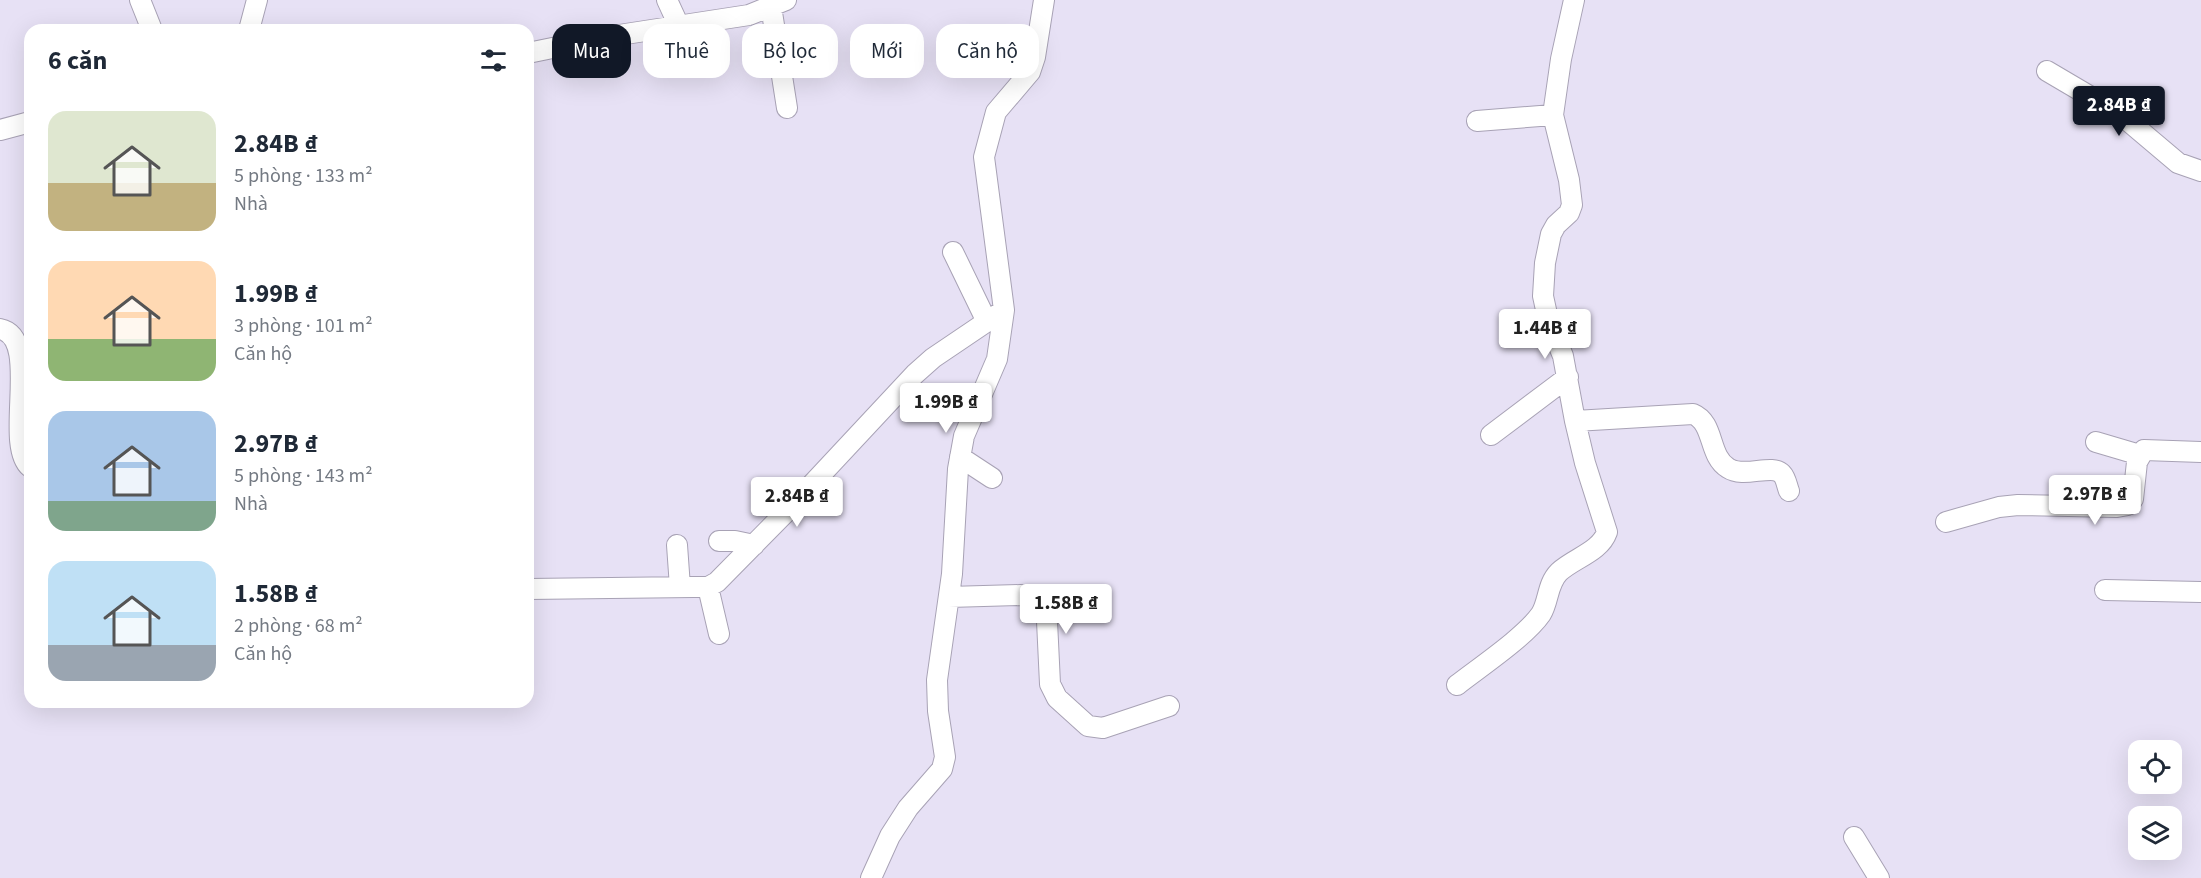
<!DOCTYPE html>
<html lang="vi">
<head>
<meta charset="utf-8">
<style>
	:root { --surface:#fff; --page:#f6f6f7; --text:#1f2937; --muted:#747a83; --accent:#111827 }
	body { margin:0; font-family:"Source Sans 3",sans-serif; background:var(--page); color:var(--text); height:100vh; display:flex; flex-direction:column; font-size:22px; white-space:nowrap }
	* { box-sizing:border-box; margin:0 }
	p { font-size:20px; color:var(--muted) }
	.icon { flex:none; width:33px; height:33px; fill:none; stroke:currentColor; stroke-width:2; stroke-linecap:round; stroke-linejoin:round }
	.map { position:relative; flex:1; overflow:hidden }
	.sheet { position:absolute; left:24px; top:24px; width:510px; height:684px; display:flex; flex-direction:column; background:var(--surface); border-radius:18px; box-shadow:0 6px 24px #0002 }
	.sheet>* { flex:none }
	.guide { position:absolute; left:552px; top:24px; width:570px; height:54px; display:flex; gap:12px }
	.fabs { position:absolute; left:2128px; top:740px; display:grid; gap:12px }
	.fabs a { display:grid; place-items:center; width:54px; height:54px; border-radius:12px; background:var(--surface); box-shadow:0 6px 24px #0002; font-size:30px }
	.price { position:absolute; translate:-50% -51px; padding:0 14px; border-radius:6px; background:#fff; color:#222; font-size:20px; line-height:39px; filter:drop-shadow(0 2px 3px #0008) }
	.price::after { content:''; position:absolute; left:50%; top:36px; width:18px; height:14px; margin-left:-9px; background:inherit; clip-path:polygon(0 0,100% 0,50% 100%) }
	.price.selected { background:var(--accent); color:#fff }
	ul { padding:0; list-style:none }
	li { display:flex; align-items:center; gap:18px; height:150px; padding:0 24px }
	li span { display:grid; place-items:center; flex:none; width:168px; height:120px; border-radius:18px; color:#555 }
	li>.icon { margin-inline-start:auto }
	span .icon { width:72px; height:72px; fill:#fffc; stroke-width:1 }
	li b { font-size:26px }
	h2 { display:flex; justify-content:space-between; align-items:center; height:72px; padding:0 24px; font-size:26px }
	.tag { padding:0 21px; border-radius:18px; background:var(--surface); box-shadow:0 6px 24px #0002; font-size:21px; line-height:54px }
	.tag.selected { background:var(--accent); color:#fff }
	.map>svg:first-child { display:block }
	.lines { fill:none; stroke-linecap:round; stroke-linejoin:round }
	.minor-casing { stroke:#a8a2b5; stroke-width:22 }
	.minor { stroke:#fff; stroke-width:20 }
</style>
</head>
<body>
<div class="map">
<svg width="2201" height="878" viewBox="0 0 2201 878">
	<rect width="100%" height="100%" fill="#e7e1f5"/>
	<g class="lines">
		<defs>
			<path id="minor" d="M 140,0 L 152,30
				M 667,0 L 679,26
				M 771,6 L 787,108
				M 249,30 L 257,0
				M 528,53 L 606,37 L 749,15 L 786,0
				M 2047,71 L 2120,114 L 2178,163 L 2201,171
				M 1477,121 L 1553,115
				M 0,130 L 30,122
				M 953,252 L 987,322
				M 0,329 C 42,337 3,444 30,467
				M 1575,421 L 1693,414 C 1715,423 1708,456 1728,468 C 1744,479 1772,463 1782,474 C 1786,478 1787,486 1789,491
				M 1491,435 L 1568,377
				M 2096,442 L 2140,455
				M 960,457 L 992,478
				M 1946,522 L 1999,507 L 2018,505 L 2117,507 L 2128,505 L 2133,499 L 2137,462 L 2144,450 L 2201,452
				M 719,541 L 735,541 L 754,545
				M 677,545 L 680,587
				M 708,587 L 719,634
				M 528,589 L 693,587 L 708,587 L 717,582 L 788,510 L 915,374 L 933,358 L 1004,310
				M 2105,590 L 2201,592
				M 949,597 L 1021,595 L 1035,599 L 1040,603 L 1047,621 L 1050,684 L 1057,698 L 1088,726 L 1103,728 L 1169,706
				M 1035,599 L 1057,597 L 1078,607
				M 1457,685 C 1480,667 1525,637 1541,614 C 1549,601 1547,584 1559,572 C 1574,558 1600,552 1607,532 L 1585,463 L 1575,421 L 1563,356 L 1548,319 L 1543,296 L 1545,263 L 1551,234 L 1556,225 L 1569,213 L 1572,205 L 1569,180 L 1553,115 L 1561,59 L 1574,0
				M 1854,837 L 1879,878
				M 871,878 L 890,836 L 908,808 L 942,769 L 945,757 L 938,711 L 937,680 L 952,574 L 958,469 L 964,436 L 997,359 L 1004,310 L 984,157 L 996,112 L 1030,72 L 1035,57 L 1044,0"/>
		</defs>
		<use href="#minor" class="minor-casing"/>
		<use href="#minor" class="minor"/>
	</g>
</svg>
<div class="fabs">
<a><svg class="icon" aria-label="locate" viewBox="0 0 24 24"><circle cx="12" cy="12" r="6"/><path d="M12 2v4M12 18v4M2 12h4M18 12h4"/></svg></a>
<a><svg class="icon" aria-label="layers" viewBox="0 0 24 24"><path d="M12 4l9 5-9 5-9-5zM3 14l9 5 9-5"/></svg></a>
</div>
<b class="price selected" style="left:2119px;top:137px">2.84B ₫</b>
<b class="price" style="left:1545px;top:360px">1.44B ₫</b>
<b class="price" style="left:946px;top:434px">1.99B ₫</b>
<b class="price" style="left:2095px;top:526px">2.97B ₫</b>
<b class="price" style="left:797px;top:528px">2.84B ₫</b>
<b class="price" style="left:1066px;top:635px">1.58B ₫</b>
<div class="guide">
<a class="tag selected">Mua</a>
<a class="tag">Thuê</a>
<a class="tag">Bộ lọc</a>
<a class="tag">Mới</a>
<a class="tag">Căn hộ</a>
</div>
<section class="sheet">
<h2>6 căn<svg class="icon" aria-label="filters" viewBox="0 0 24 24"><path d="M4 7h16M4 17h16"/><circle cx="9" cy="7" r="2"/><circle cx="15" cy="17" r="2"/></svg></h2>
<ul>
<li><span style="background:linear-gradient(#dfe7d0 60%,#c2b280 0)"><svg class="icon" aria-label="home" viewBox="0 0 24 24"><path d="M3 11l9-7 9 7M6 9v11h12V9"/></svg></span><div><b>2.84B ₫</b><p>5 phòng · 133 m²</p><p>Nhà</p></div></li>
<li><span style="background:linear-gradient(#ffd9b3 65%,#8fb573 0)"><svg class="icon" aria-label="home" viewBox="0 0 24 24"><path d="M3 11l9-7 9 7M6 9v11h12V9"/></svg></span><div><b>1.99B ₫</b><p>3 phòng · 101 m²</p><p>Căn hộ</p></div></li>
<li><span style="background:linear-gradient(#a9c7e8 75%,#7fa58c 0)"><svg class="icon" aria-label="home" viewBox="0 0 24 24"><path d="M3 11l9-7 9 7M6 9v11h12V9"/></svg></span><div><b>2.97B ₫</b><p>5 phòng · 143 m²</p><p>Nhà</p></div></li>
<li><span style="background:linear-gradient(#bfe0f5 70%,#9aa5b1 0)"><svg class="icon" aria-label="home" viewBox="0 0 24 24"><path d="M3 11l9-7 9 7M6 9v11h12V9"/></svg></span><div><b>1.58B ₫</b><p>2 phòng · 68 m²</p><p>Căn hộ</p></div></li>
</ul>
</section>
</div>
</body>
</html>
